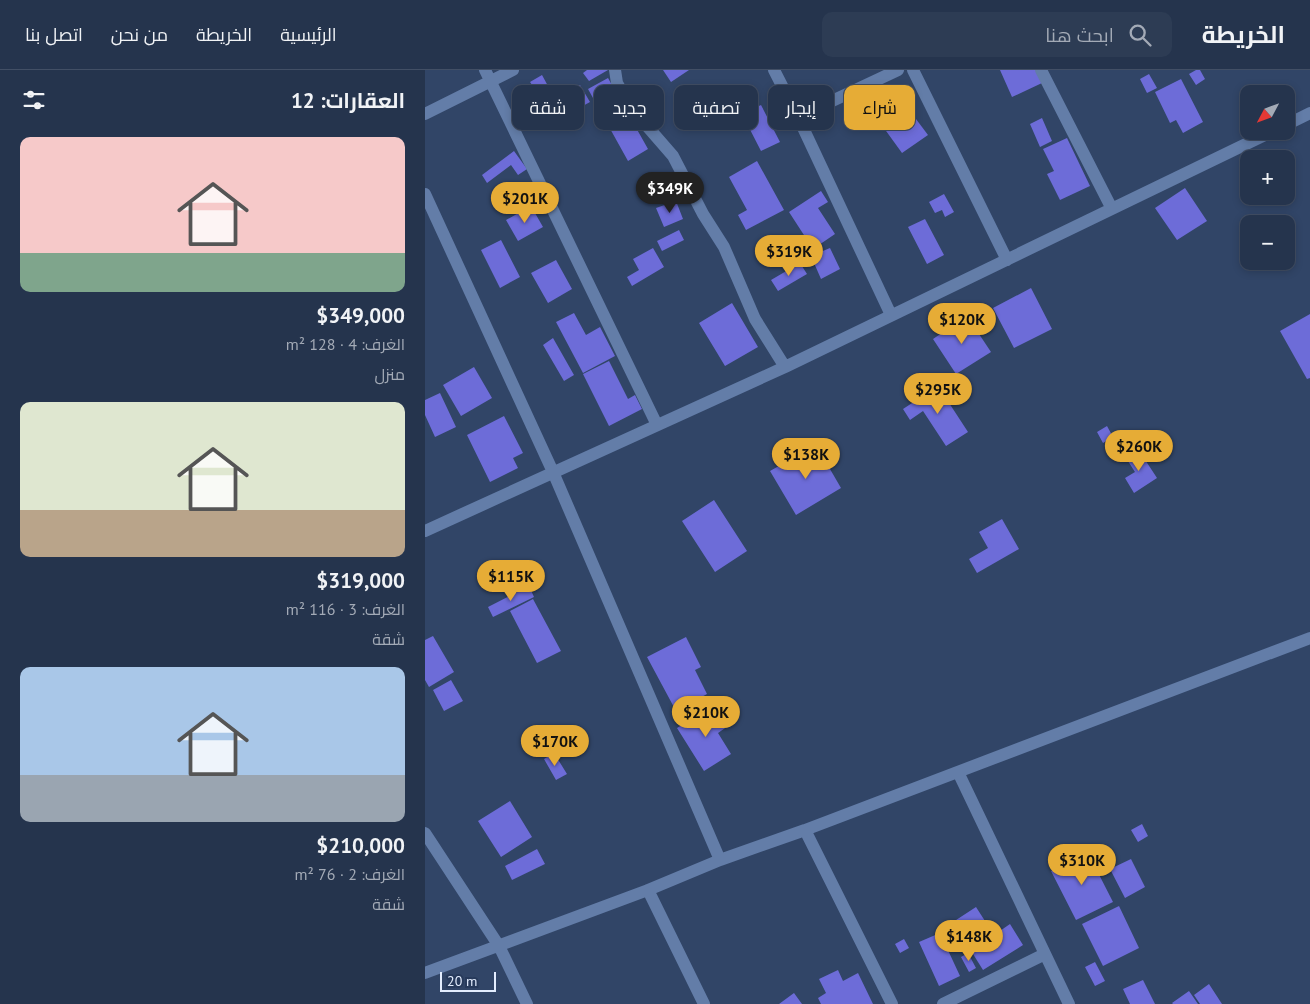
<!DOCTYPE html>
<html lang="ar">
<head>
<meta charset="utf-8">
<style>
	:root { --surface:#25344d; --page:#2d3c54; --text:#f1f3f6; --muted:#a3aab6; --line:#424f65; --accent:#e6ac36 }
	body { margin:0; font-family:"PT Sans",Cairo,sans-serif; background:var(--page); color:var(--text); direction:rtl; height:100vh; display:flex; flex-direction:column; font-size:19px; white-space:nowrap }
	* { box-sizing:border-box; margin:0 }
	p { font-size:16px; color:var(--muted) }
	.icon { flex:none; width:28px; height:28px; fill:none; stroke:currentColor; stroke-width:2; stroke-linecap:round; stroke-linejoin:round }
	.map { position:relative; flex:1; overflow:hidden; direction:ltr }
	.side { display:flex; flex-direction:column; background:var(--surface); width:425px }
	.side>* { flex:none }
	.guide { position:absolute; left:15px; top:15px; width:475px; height:45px; direction:rtl; display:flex; gap:10px }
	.needle { width:32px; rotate:229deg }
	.controls { position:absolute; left:815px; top:15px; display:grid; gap:10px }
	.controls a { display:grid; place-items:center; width:55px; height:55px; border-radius:10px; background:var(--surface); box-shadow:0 2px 8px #0003,0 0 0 1px var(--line); font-size:25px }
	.scale { position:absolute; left:15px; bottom:12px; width:56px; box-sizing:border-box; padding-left:5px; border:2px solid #e3edfe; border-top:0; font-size:14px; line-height:18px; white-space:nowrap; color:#e3edfe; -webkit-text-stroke:4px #273a5b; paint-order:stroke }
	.price { position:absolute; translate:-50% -42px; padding:0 11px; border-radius:18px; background:var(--accent); color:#111; font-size:16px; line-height:32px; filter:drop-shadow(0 1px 2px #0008) }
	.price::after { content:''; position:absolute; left:50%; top:30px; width:15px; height:11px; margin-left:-8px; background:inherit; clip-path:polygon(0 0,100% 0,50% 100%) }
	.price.current { background:#222; color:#fff }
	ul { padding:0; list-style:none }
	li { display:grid; align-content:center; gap:10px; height:265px; padding:0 20px }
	li span { display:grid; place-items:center; height:155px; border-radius:10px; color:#555 }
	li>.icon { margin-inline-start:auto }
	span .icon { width:90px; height:90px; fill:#fffc; stroke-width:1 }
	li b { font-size:21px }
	h2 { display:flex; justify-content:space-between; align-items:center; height:60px; padding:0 20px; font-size:21px }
	.tag { padding:0 18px; border-radius:10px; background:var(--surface); box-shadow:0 2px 8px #0003,0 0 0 1px var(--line); font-size:18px; line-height:45px }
	.tag.current { background:var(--accent); color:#111 }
	header { display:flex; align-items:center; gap:30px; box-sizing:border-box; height:70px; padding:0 25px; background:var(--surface); border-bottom:1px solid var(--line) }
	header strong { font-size:24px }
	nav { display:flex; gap:28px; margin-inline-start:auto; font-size:18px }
	.search { width:350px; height:45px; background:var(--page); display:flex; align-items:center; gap:12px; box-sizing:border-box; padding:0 18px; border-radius:10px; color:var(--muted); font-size:19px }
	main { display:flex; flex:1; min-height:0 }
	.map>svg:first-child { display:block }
	.building { fill:#6d6cd8 }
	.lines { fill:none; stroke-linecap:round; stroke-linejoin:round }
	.minor { stroke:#637da8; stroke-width:12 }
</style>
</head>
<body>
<header>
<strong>الخريطة</strong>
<div class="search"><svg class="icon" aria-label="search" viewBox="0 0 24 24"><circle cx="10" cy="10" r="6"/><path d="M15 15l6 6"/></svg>ابحث هنا</div>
<nav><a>الرئيسية</a><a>الخريطة</a><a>من نحن</a><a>اتصل بنا</a></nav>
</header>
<main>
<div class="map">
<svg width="885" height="934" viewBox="0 0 885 934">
	<rect width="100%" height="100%" fill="#314567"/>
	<path class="building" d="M 162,0 L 183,0 L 164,11 L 158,3 Z
		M 238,0 L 264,0 L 246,12 Z
		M 575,0 L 611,0 L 617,13 L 587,27 Z
		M 771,0 L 775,0 L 780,9 L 771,15 L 764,4 Z
		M 724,4 L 732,18 L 722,23 L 715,9 Z
		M 117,5 L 123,16 L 112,22 L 105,12 Z
		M 183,8 L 223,79 L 203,91 L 163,19 Z
		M 756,9 L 778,52 L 758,63 L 751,50 L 745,53 L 730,22 Z
		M 155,15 L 165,32 L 156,37 L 145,21 Z
		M 122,22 L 130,38 L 122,42 L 114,27 Z
		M 336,35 L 355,72 L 336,81 L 317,44 Z
		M 477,40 L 486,53 L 491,49 L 503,65 L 477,83 L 456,54 Z
		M 617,48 L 627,71 L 615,77 L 605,54 Z
		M 642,68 L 665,116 L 635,130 L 622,104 L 629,101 L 618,79 Z
		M 89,81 L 102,99 L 93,105 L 86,95 L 62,113 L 57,105 Z
		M 332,91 L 359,140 L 321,160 L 313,145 L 322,140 L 304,107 Z
		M 760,118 L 782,151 L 752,170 L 730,138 Z
		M 396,121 L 403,132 L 393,138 L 410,164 L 388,179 L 364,142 Z
		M 519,124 L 529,142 L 520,147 L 517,140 L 510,143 L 504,132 Z
		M 251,131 L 258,149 L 239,157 L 231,138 Z
		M 106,136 L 118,157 L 93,171 L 81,150 Z
		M 500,149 L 519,185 L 502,194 L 483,157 Z
		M 254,160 L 259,170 L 237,181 L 232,171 Z
		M 76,170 L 95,207 L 75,218 L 56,180 Z
		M 228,178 L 239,197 L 207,216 L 202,207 L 214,200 L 208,189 Z
		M 405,178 L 415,199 L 396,209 L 386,186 Z
		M 131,190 L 147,219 L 123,233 L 106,203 Z
		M 375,193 L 382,204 L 353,221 L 346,210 Z
		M 606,218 L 627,259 L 589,278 L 568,238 Z
		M 307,233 L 333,277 L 300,296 L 274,253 Z
		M 149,243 L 161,265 L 175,257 L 190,286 L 158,303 L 131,252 Z
		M 885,244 L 885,308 L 882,309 L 855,261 Z
		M 542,246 L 566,282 L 531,304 L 508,269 Z
		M 128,268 L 149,305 L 139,311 L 118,275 Z
		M 184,291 L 203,329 L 210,325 L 217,339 L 184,356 L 158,304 Z
		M 49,297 L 67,328 L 36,346 L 18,315 Z
		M 513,316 L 543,362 L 521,376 L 498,341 L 485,350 L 478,339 Z
		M 15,323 L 31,357 L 10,367 L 0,345 L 0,330 Z
		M 79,346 L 98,383 L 88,388 L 93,398 L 65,412 L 42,365 Z
		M 682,356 L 688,367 L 678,373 L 672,362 Z
		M 391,375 L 416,418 L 371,445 L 345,401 Z
		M 713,379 L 732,408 L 709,423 L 700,408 L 710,402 L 701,388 Z
		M 289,430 L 322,481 L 290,502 L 257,451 Z
		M 577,449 L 594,479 L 552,503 L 544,489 L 563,478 L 554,462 Z
		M 104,516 L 109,527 L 68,547 L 63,537 Z
		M 108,529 L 136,581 L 112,593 L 85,541 Z
		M 8,566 L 29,602 L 4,617 L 0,610 L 0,570 Z
		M 261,567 L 276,597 L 270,600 L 282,624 L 251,641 L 222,587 Z
		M 26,610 L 38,631 L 19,641 L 8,620 Z
		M 289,635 L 303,656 L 293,663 L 306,684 L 279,701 L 252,658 Z
		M 129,683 L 142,704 L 131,710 L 119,689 Z
		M 85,731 L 107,767 L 76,787 L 53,751 Z
		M 717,754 L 723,766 L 713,772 L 706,760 Z
		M 112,779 L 120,794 L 87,810 L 80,796 Z
		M 663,783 L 688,832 L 651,850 L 626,801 Z
		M 706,789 L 720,817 L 700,828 L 685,799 Z
		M 694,836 L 714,878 L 678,896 L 657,854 Z
		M 551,837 L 569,865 L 585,854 L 598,875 L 558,900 L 528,852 Z
		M 515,863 L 535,906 L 514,916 L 494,872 Z
		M 479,869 L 484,878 L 475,883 L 470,874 Z
		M 543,883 L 551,898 L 544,902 L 536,887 Z
		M 670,892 L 680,911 L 670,916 L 660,897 Z
		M 413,900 L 418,911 L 433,903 L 448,934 L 396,934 L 393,928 L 401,923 L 394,909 Z
		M 718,910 L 730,934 L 705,934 L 698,919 Z
		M 784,914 L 797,934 L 775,934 L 769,925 Z
		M 764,921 L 773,934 L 748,934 L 747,933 Z
		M 369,923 L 377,934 L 354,934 Z"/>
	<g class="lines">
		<path class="minor" d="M 60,0 L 232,355
			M 190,0 L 192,13 L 208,40 L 248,86 L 278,144 L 299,177 L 330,249 L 360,297
			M 349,0 L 373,47 L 466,245
			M 488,0 L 582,190
			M 616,0 L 687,139
			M 0,44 L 88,0
			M 373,47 L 473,0
			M 861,55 L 885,43
			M 0,124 L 128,402 L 295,790
			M 0,461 L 360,297 L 848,61
			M 533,702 L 644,934
			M 380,760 L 467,934
			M 0,763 L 74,876 L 102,934
			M 223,820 L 279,934
			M 0,903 L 223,820 L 295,790 L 380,760 L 885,568
			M 518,934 L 620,884"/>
	</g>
</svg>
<div class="controls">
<a><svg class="needle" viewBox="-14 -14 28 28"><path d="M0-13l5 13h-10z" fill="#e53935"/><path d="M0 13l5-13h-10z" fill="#a3aab6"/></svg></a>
<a>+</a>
<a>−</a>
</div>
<div class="scale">20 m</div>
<b class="price current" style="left:245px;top:144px">$349K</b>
<b class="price" style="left:100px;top:154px">$201K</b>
<b class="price" style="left:364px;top:207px">$319K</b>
<b class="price" style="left:537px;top:275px">$120K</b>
<b class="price" style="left:513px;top:345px">$295K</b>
<b class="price" style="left:714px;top:402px">$260K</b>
<b class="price" style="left:381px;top:410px">$138K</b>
<b class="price" style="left:86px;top:532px">$115K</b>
<b class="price" style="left:281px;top:668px">$210K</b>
<b class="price" style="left:130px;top:697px">$170K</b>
<b class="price" style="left:657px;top:816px">$310K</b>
<b class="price" style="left:544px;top:892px">$148K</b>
<div class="guide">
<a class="tag current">شراء</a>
<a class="tag">إيجار</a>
<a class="tag">تصفية</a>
<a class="tag">جديد</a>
<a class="tag">شقة</a>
</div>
</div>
<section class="side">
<h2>العقارات: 12<svg class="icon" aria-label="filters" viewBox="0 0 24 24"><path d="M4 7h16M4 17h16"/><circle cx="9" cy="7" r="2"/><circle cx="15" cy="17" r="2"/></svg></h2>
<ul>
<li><span style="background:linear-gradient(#f6c9c9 75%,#7fa58c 0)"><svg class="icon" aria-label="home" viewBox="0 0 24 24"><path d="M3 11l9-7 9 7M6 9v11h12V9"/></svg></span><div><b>$349,000</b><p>الغرف: 4 · 128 m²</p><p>منزل</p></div></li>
<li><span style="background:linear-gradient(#dfe7d0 70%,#b9a48a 0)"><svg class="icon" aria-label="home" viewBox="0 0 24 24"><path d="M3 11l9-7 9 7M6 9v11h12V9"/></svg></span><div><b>$319,000</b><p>الغرف: 3 · 116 m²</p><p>شقة</p></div></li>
<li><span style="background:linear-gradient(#a9c7e8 70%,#9aa5b1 0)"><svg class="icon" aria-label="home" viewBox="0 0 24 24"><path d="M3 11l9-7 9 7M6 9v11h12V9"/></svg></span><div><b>$210,000</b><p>الغرف: 2 · 76 m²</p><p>شقة</p></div></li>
</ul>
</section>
</main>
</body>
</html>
